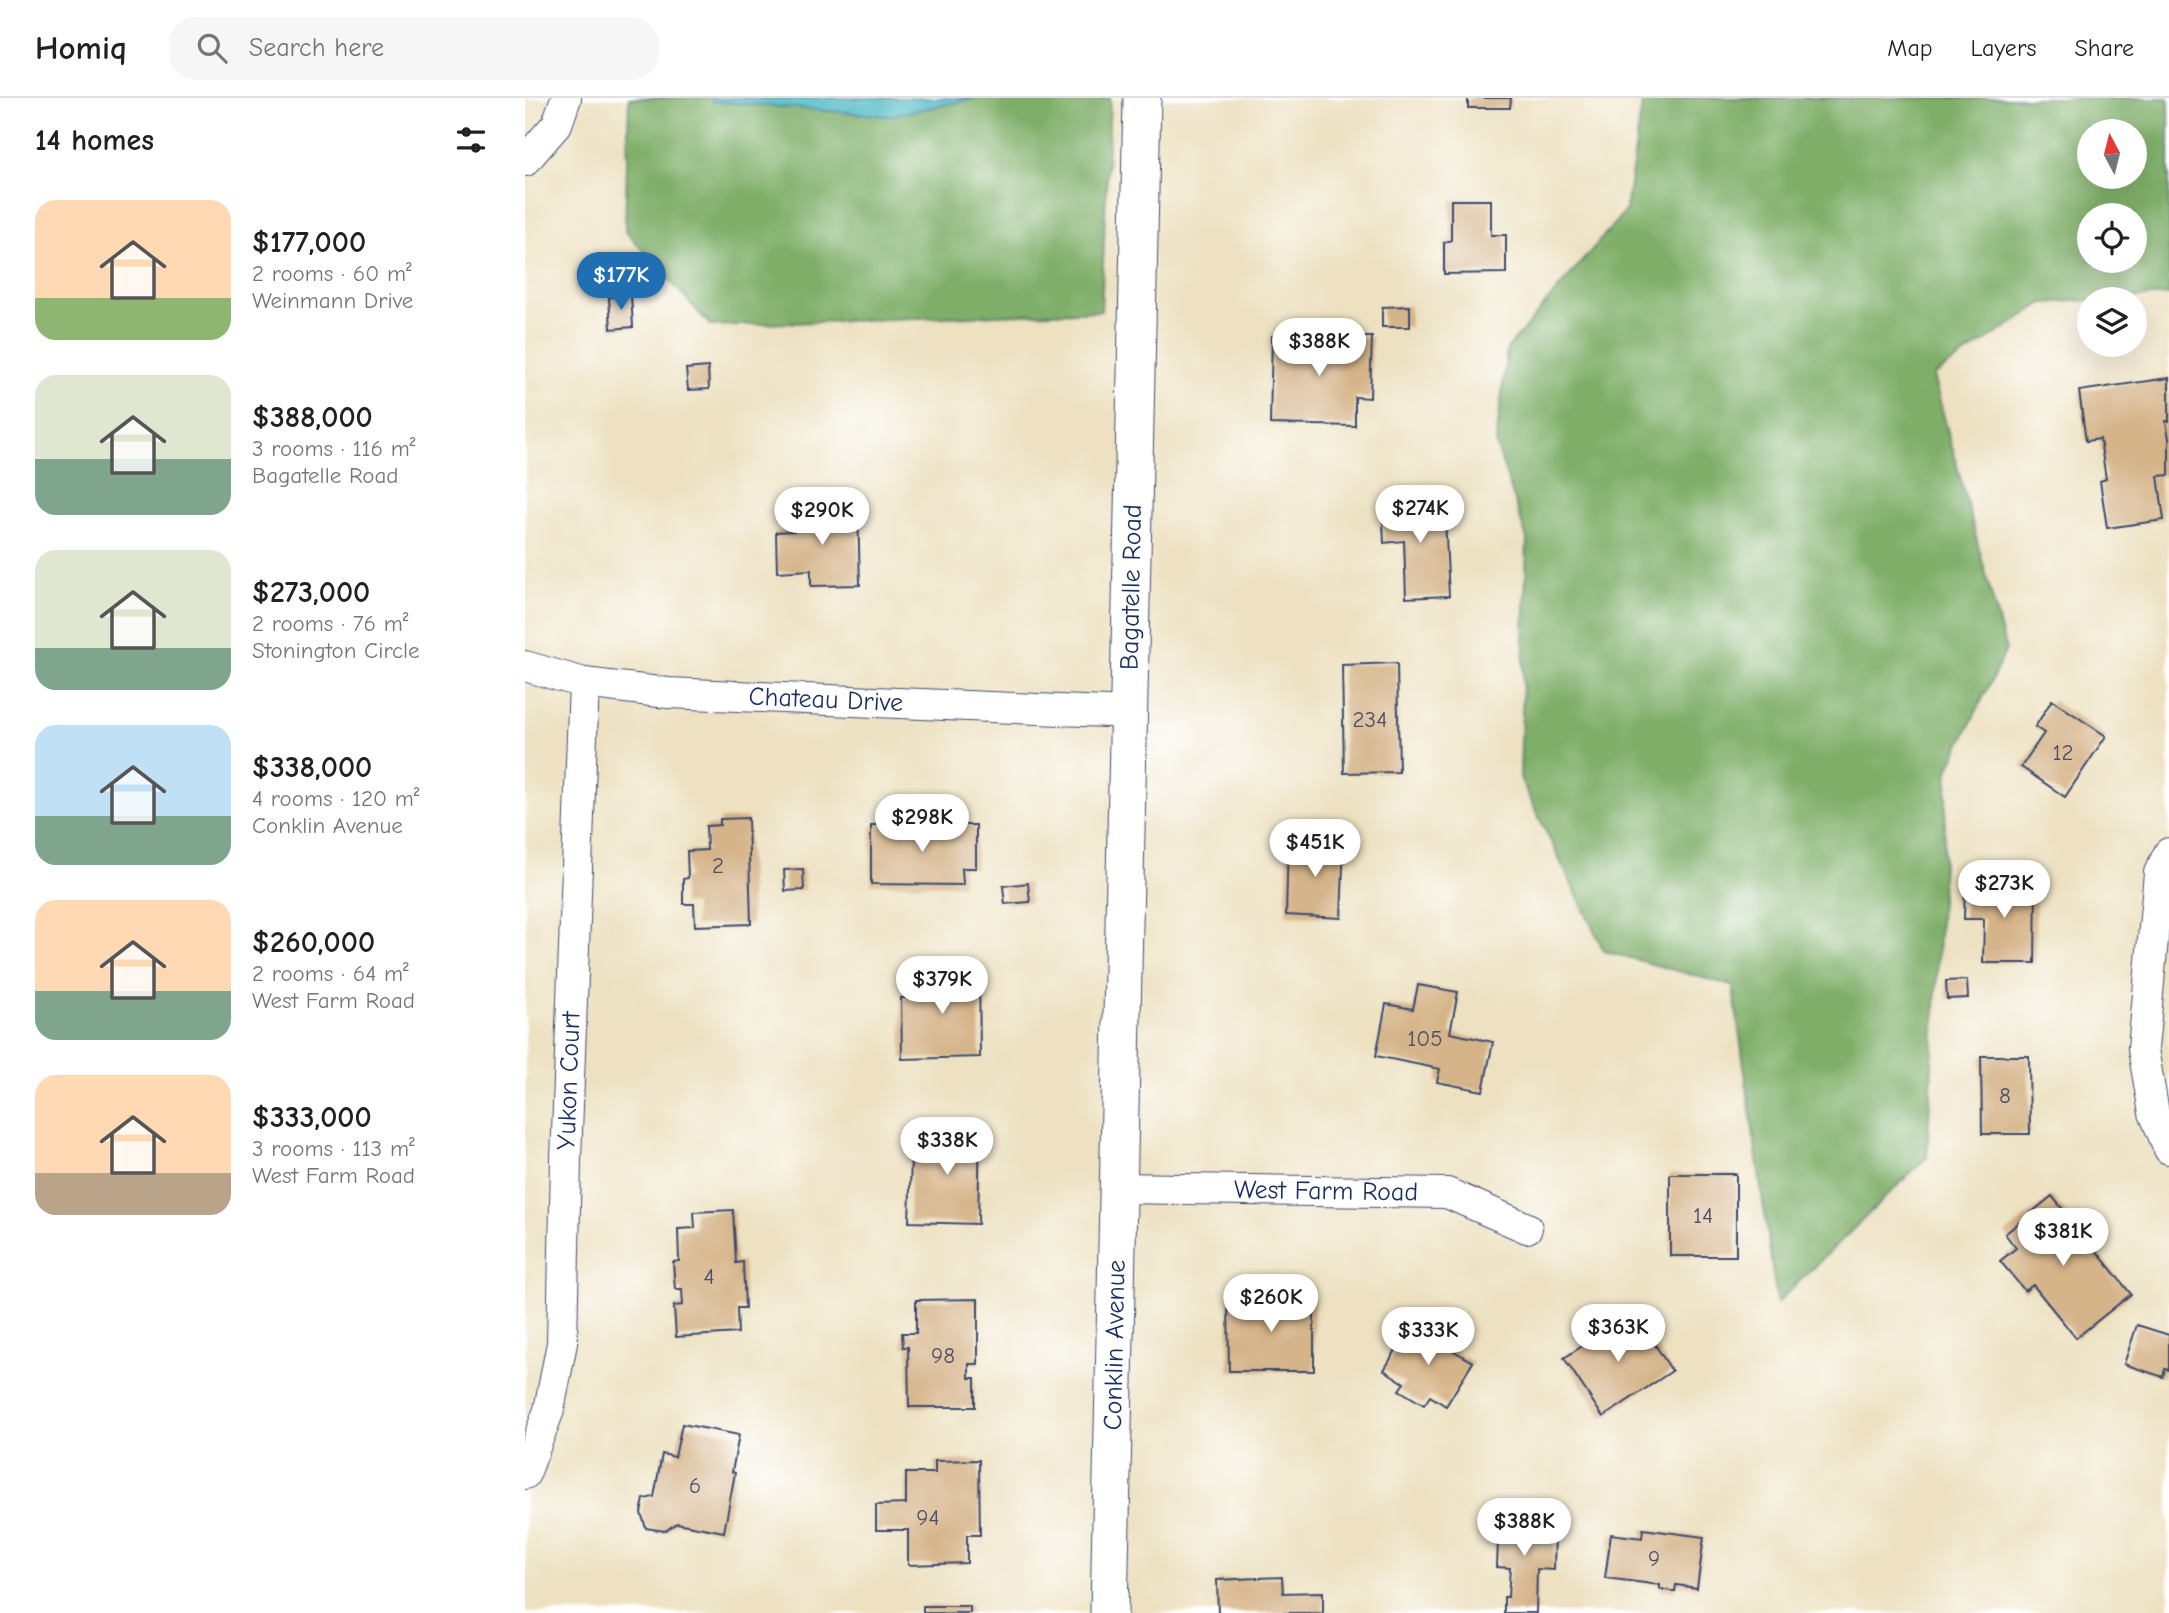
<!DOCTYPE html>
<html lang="en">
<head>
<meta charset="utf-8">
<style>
	:root { --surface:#fff; --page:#f6f6f6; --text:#202124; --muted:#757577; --line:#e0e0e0; --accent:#1f6fb2 }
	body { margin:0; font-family:"Comic Neue",sans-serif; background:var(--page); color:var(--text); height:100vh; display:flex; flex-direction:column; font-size:26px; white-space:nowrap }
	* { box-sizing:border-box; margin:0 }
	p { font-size:23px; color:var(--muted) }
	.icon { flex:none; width:38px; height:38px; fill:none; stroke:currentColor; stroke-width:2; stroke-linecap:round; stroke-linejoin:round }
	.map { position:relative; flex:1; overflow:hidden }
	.side { display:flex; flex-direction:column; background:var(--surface); width:525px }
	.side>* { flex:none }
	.needle { width:46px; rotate:353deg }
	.controls { position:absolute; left:1552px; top:21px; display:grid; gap:14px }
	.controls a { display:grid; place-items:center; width:70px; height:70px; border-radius:50%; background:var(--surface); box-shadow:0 7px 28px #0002; font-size:35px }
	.price { position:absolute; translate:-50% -60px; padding:0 16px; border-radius:24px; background:#fff; color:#222; font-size:23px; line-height:46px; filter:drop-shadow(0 2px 4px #0008) }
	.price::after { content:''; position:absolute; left:50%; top:42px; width:21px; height:16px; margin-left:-10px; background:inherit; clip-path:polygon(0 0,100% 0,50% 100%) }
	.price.active { background:var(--accent); color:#fff }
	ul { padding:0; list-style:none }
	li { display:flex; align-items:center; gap:21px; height:175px; padding:0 35px }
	li span { display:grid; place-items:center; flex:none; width:196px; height:140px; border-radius:21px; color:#555 }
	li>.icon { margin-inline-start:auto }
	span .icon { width:84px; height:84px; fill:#fffc; stroke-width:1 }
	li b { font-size:30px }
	h2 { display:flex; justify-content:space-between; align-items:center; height:84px; padding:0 35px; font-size:30px }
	header { display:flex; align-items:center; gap:42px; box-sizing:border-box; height:98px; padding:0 35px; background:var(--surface); border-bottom:2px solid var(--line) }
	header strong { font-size:33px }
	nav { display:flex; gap:38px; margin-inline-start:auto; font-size:24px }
	.search { width:490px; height:63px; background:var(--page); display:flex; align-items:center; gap:18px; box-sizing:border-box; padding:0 24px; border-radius:28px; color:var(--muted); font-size:26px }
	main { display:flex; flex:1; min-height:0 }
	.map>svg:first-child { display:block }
	.forest { fill:#7eae68; stroke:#4c6e63; stroke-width:2; fill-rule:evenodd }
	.water { fill:#4ab9c2; stroke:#327490; stroke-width:2 }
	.building { fill:#d5b489 }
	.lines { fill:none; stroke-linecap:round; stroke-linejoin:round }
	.minor-casing { stroke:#3a4a6d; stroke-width:32 }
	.tertiary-casing { stroke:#3a4a6d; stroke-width:39 }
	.minor { stroke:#fff; stroke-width:30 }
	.tertiary { stroke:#fff; stroke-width:37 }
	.labels { text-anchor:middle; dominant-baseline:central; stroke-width:7; stroke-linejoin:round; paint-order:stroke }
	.number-label { font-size:23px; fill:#4a5069 }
	.street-label { font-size:26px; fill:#1b2f5e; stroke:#fff }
</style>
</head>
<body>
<header>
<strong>Homiq</strong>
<div class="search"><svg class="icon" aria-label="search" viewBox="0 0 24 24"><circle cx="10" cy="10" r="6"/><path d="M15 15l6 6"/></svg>Search here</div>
<nav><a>Map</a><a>Layers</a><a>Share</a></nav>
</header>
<main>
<section class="side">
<h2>14 homes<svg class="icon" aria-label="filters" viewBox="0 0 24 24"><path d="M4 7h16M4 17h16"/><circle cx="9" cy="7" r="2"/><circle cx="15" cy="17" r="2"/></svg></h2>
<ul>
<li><span style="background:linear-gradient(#ffd9b3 70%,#8fb573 0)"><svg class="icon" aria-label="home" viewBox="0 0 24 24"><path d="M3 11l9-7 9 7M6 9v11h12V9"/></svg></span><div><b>$177,000</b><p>2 rooms · 60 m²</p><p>Weinmann Drive</p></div></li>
<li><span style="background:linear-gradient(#dfe7d0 60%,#7fa58c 0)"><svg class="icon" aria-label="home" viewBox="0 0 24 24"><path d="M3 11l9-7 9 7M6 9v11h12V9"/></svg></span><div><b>$388,000</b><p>3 rooms · 116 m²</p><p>Bagatelle Road</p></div></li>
<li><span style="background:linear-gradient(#dfe7d0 70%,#7fa58c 0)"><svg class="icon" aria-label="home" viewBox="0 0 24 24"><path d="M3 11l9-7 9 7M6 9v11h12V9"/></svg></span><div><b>$273,000</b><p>2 rooms · 76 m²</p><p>Stonington Circle</p></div></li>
<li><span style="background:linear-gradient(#bfe0f5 65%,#7fa58c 0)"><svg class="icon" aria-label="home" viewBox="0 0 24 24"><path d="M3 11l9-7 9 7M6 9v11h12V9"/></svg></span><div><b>$338,000</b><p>4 rooms · 120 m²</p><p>Conklin Avenue</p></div></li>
<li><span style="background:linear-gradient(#ffd9b3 65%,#7fa58c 0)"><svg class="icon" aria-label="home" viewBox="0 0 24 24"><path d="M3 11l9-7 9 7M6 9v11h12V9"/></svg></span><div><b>$260,000</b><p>2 rooms · 64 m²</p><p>West Farm Road</p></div></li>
<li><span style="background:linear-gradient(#ffd9b3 70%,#b9a48a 0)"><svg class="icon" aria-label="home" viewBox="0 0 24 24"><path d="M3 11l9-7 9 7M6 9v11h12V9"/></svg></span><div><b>$333,000</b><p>3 rooms · 113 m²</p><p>West Farm Road</p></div></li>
</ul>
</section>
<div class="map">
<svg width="1644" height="1515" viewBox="0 0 1644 1515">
	<rect width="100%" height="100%" fill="#fff"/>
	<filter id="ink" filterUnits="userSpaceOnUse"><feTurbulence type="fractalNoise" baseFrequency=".0143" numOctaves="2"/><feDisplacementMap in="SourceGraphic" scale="14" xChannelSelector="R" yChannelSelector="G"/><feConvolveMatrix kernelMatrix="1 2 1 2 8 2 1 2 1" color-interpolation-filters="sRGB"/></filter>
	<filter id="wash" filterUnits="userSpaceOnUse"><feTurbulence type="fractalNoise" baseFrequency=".00686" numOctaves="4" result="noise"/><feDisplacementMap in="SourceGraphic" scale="28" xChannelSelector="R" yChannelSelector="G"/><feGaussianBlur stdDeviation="1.57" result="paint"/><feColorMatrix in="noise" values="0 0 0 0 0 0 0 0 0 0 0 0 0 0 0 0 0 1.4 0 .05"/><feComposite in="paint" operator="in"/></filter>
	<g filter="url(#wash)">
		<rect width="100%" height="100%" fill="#ede1c1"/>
		<path class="forest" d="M 104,0 L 187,0 L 187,3 L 363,18 L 452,0 L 585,0 L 576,213 L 186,228 L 100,133 Z
			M 1118,0 L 1644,0 L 1644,197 L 1518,205 L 1408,278 L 1481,552 L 1423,672 L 1402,1059 L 1252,1205 L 1208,888 L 1079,853 L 995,680 L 1002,441 L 971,346 L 982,251 L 1101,112 ZM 1564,33 L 1610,33 L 1610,79 L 1564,79 ZM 1564,117 L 1610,117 L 1610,163 L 1564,163 Z"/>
		<path class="water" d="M 187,0 L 452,0 L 363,18 L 187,3 Z"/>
		<g id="blocks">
			<path class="building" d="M 943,0 L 986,0 L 985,10 L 943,10 Z
				M 926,102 L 966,102 L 966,137 L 981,137 L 981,175 L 919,176 L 919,145 L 926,142 Z
				M 106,197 L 108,229 L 86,231 L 84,199 Z
				M 885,208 L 885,229 L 857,229 L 857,209 Z
				M 797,233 L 825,233 L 825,239 L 847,239 L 845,300 L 830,299 L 830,328 L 745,326 L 747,238 L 796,239 Z
				M 183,269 L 184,291 L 163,292 L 161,271 Z
				M 1644,280 L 1644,323 L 1641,323 L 1644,341 L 1644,377 L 1633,378 L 1639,422 L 1582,430 L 1575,383 L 1581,381 L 1575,341 L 1561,343 L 1554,293 Z
				M 919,401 L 924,498 L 881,500 L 879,443 L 859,445 L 857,405 Z
				M 333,411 L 335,487 L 286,488 L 286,472 L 252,474 L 251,434 L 269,433 L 268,413 Z
				M 872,565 L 874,674 L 819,675 L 817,567 Z
				M 1527,602 L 1581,638 L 1540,699 L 1496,669 L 1519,635 L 1510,629 Z
				M 223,720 L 226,826 L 170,828 L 169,806 L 158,806 L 158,781 L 163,780 L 162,753 L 182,752 L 181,728 L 195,727 L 195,721 Z
				M 346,727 L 451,727 L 451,770 L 437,770 L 438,787 L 346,786 Z
				M 763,743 L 819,744 L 816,820 L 761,817 Z
				M 278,771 L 279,792 L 260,793 L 259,772 Z
				M 503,785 L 505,804 L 480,806 L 478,788 Z
				M 1440,785 L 1511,785 L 1510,865 L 1458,865 L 1459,821 L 1439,821 Z
				M 454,872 L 455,959 L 377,961 L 376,900 L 388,900 L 388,873 Z
				M 1442,882 L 1443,900 L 1422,901 L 1421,883 Z
				M 893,887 L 933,894 L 925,935 L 968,944 L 958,993 L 912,984 L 915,971 L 851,958 L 861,906 L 888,911 Z
				M 1456,958 L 1504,958 L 1505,1036 L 1457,1036 Z
				M 413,1025 L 455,1026 L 453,1126 L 384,1124 L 386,1059 L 395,1060 L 395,1041 L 413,1041 Z
				M 1145,1076 L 1211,1076 L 1211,1158 L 1145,1158 Z
				M 1527,1098 L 1606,1196 L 1551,1240 L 1508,1187 L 1500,1193 L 1475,1163 L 1491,1150 L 1480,1136 Z
				M 208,1112 L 211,1165 L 218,1164 L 220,1210 L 212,1210 L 213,1235 L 151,1239 L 149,1208 L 158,1207 L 157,1191 L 150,1191 L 148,1164 L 154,1163 L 153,1131 L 170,1130 L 169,1114 Z
				M 703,1200 L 789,1200 L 789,1273 L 704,1273 Z
				M 453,1201 L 453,1266 L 444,1266 L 444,1280 L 450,1280 L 450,1309 L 384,1309 L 383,1249 L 378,1249 L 377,1235 L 391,1235 L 391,1202 Z
				M 1109,1214 L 1147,1273 L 1078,1319 L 1039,1260 Z
				M 887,1226 L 904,1237 L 906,1232 L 930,1247 L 927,1252 L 948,1264 L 921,1308 L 905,1298 L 899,1307 L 874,1292 L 879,1285 L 859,1272 Z
				M 1612,1227 L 1644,1237 L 1644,1272 L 1640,1271 L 1638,1279 L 1599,1266 Z
				M 157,1326 L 214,1337 L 207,1374 L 210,1375 L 199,1434 L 152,1425 L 140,1433 L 121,1430 L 116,1415 L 119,1401 L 129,1399 L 137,1356 L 150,1359 Z
				M 454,1362 L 455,1437 L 442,1437 L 442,1465 L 383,1467 L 383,1432 L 351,1432 L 351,1407 L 381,1406 L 381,1375 L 410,1375 L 410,1363 Z
				M 974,1414 L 1016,1415 L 1015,1432 L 1030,1433 L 1029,1472 L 1012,1471 L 1011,1515 L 979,1515 L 979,1499 L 983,1499 L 985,1470 L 972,1469 Z
				M 1118,1431 L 1179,1439 L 1172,1490 L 1151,1487 L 1150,1494 L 1135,1491 L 1135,1487 L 1080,1480 L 1086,1436 L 1117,1440 Z
				M 757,1479 L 758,1495 L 798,1494 L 798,1515 L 693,1515 L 692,1482 Z
				M 398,1508 L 445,1508 L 445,1515 L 398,1515 Z"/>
		</g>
	</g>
	<g filter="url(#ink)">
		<use href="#blocks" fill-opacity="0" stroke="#3a4a6d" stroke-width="2"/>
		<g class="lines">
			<defs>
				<g id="minor">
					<path d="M 0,63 L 32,26 L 41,0"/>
					<path id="s1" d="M 0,568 L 59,585 L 143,595 L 605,615"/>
					<path d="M 1644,755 L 1634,775 L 1618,951 L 1629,1015 L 1644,1051"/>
					<path id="s2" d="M 593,1090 L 922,1095 L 1002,1130"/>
					<path id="s3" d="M 0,1376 L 24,1312 L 37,1245 L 41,1061 L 59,585"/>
				</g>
				<g id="tertiary">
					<path id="s4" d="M 584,1515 L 617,0"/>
				</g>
			</defs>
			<use href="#minor" class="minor-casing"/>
			<use href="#tertiary" class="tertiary-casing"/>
			<use href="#minor" class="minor"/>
			<use href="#tertiary" class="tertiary"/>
		</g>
	</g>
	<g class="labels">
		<g class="number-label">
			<text x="845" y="621">234</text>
			<text x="1538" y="654">12</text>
			<text x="193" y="767">2</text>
			<text x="900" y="940">105</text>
			<text x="1480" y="997">8</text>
			<text x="1178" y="1117">14</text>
			<text x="184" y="1178">4</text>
			<text x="418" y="1257">98</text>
			<text x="170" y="1387">6</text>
			<text x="403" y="1419">94</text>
			<text x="1129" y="1460">9</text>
		</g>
		<g class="street-label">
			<text stroke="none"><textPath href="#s4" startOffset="1026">Bagatelle Road</textPath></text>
			<text stroke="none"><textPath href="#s1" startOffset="304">Chateau Drive</textPath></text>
			<text stroke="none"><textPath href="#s3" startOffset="399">Yukon Court</textPath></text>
			<text stroke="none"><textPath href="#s2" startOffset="208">West Farm Road</textPath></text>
			<text stroke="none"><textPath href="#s4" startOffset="268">Conklin Avenue</textPath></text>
		</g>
	</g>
</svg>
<div class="controls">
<a><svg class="needle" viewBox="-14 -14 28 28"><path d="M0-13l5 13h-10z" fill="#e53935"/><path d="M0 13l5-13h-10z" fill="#757577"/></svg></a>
<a><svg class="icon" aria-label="locate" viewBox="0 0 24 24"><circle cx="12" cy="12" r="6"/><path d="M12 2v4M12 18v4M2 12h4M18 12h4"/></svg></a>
<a><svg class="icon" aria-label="layers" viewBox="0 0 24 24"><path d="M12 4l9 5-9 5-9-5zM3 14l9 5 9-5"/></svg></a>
</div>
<b class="price active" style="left:96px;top:214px">$177K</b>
<b class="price" style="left:794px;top:280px">$388K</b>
<b class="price" style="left:895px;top:447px">$274K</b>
<b class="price" style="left:297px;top:449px">$290K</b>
<b class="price" style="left:397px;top:756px">$298K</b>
<b class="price" style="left:790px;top:781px">$451K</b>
<b class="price" style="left:1479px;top:822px">$273K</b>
<b class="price" style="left:417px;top:918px">$379K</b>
<b class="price" style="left:422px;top:1079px">$338K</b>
<b class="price" style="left:1538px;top:1170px">$381K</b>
<b class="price" style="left:746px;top:1236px">$260K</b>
<b class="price" style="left:1093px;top:1266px">$363K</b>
<b class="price" style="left:903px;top:1269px">$333K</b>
<b class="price" style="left:999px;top:1460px">$388K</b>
</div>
</main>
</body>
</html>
